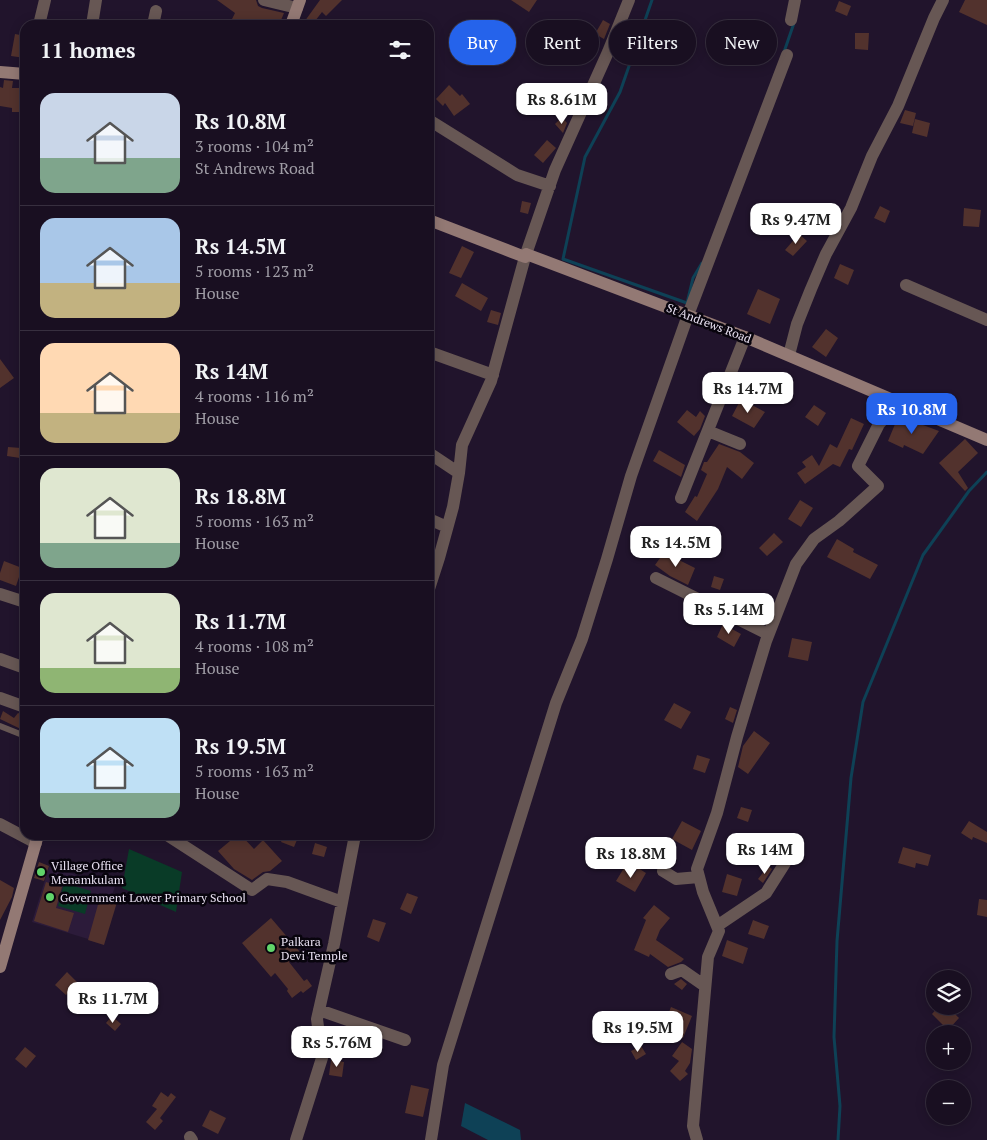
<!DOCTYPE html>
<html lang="en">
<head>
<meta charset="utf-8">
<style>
	:root { --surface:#190f21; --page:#22182a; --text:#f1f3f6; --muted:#9f9ca5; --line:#372f3f; --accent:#2563eb }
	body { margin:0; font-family:"PT Serif",serif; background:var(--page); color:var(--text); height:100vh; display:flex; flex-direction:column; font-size:19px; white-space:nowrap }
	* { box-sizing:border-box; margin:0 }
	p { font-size:16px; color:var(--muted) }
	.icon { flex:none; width:28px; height:28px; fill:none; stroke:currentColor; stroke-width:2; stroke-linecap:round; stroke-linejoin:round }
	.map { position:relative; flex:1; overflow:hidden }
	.panel { position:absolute; left:20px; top:20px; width:414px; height:820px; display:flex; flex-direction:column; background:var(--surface); border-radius:15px; box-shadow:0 2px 12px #0003,0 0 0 1px var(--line) }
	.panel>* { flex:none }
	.hud { position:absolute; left:449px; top:20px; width:462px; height:45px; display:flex; gap:10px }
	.buttons { position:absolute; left:926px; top:970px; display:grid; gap:10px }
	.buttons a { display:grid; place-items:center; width:45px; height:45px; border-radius:50%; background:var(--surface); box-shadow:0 2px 12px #0003,0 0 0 1px var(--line); font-size:25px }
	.price { position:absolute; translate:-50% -42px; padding:0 11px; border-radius:10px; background:#fff; color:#222; font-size:16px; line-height:32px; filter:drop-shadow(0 1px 2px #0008) }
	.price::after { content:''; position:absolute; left:50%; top:30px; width:15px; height:11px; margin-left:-8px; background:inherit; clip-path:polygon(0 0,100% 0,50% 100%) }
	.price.selected { background:var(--accent); color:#fff }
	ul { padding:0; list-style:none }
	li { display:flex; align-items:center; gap:15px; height:125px; padding:0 20px }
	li+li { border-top:1px solid var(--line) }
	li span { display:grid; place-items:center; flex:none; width:140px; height:100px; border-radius:15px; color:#555 }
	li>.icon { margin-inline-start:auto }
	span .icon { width:60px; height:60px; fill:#fffc; stroke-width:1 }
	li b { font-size:21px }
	h2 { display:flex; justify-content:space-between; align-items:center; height:60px; padding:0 20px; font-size:21px }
	.tag { padding:0 18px; border-radius:22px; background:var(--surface); box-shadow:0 2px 12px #0003,0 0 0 1px var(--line); font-size:18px; line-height:45px }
	.tag.selected { background:var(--accent); color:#fff }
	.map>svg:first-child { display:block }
	.built { fill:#2c1b3a }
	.green { fill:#093b27 }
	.water { fill:#0e4156 }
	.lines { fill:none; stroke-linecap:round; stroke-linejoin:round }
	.stream { stroke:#0e4156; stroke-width:3 }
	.building { fill:#52322d }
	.service { stroke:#675754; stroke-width:6 }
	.minor { stroke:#675754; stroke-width:12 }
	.secondary { stroke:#937974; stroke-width:12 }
	.poi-dot { fill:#61d46a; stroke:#08040d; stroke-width:2 }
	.labels { text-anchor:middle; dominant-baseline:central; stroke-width:5; stroke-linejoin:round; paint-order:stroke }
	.street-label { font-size:12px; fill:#e8e0f1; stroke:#08040d }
	.poi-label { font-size:12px; fill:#e8e0f1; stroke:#08040d; text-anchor:start }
</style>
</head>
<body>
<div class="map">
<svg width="987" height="1140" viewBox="0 0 987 1140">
	<rect width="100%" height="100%" fill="#21142c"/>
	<path class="built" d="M 49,867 L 115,886 L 98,942 L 32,922 Z"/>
	<path class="green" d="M 129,849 L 182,872 L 176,912 L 122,888 Z
		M 64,883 L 91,891 L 85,914 L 58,906 Z"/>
	<path class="water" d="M 465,1103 L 520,1130 L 521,1140 L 488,1140 L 461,1126 Z"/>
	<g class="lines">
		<path class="stream" d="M 652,0 L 620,92 L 585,157 L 563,259 L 687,303 L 693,278 L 702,263
			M 784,52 L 794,23
			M 838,1140 L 840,1106 L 834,1037 L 837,941 L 851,778 L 863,702 L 923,555 L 969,491 L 987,472"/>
	</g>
	<path class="building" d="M 217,0 L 256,0 L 258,6 L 262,8 L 284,13 L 279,25 L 229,25 L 235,13 Z
		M 320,0 L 342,0 L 326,16 L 322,12 L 312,25 L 302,25 Z
		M 511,0 L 537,0 L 529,12 Z
		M 965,0 L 987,0 L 987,25 L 959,12 Z
		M 839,1 L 851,6 L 847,16 L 835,11 Z
		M 603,20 L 610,24 L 604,39 L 595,34 Z
		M 855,33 L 869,33 L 868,50 L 855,49 Z
		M 15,34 L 25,36 L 25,58 L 11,56 Z
		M 542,35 L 553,39 L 548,55 L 536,50 Z
		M 4,80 L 13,81 L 12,88 L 25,88 L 25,112 L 12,112 L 12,108 L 0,106 L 0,87 L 3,88 Z
		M 449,85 L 460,96 L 462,94 L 470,104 L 454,116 L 445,103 L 443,106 L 436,99 Z
		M 905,110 L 916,113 L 913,126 L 900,123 Z
		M 562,117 L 567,123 L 563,133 L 555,124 Z
		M 915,119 L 930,123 L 927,137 L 912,133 Z
		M 547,140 L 556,148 L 543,163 L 534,155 Z
		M 522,201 L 531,203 L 528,214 L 520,212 Z
		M 880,206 L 890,211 L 885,223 L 874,218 Z
		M 964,208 L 981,210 L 979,227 L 963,226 Z
		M 799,234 L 807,241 L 793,256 L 785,250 Z
		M 462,246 L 474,252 L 461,278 L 449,273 Z
		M 840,264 L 854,270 L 848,285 L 834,278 Z
		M 462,283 L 488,298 L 481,311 L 455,296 Z
		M 758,289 L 780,299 L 770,324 L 747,314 Z
		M 491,310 L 501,313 L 498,325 L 487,322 Z
		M 826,329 L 838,338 L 826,357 L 812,347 Z
		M 0,359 L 14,378 L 0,388 Z
		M 741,399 L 765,412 L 754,428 L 732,416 Z
		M 814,405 L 826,413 L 818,426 L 805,417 Z
		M 687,410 L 696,417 L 700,411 L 705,416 L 700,429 L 694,436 L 677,422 Z
		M 898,417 L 914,424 L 915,422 L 939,431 L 923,454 L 904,445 L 903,448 L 888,441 Z
		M 851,418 L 864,424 L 852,450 L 849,449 L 840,467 L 833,464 L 805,484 L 797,473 L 806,467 L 802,462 L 812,455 L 819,466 L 830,444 L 837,448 Z
		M 965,439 L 978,453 L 958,472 L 968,488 L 965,491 L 939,463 Z
		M 719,444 L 740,452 L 754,463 L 742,479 L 727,467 L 718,489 L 697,521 L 685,512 L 695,496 L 697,497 L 707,474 L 701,470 L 704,462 L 707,462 Z
		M 8,447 L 21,448 L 20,458 L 7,456 Z
		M 659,450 L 685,465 L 681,477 L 653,461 Z
		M 800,500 L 813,508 L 801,527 L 788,519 Z
		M 774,533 L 783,542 L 767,556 L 759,548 Z
		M 837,539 L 854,549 L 853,552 L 878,565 L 870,579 L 827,557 Z
		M 665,551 L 681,561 L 695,568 L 688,585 L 670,576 L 655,565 Z
		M 4,561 L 22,568 L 16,586 L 0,580 L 0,573 Z
		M 714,576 L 724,579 L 720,590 L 711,587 Z
		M 740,594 L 761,602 L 754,617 L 734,608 Z
		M 723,624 L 741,634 L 734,647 L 717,637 Z
		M 792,638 L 812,642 L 808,661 L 788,657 Z
		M 674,703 L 691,712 L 681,729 L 664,720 Z
		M 730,707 L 737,710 L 733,723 L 725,719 Z
		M 3,711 L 14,718 L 18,713 L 25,716 L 25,731 L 0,719 Z
		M 754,731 L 770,743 L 748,774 L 738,767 L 743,746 Z
		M 697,755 L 710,759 L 705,773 L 693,769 Z
		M 741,807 L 752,810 L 748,822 L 737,818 Z
		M 682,821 L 701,831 L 692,850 L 672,839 Z
		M 969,821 L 987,832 L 987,843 L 973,837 L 972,840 L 961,833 Z
		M 224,835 L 241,835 L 254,849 L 263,840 L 282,861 L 270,871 L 263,872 L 252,880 L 234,869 L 218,851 L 230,841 Z
		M 284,835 L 299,835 L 294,847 L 281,842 Z
		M 315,843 L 327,847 L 324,857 L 312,854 Z
		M 903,847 L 931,855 L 928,866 L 916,863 L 915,868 L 898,863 Z
		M 39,862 L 49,866 L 44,881 L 34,878 Z
		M 768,866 L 772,869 L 763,883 L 758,879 Z
		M 624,868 L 634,874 L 638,868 L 646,873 L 635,892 L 616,881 Z
		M 727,874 L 742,879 L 737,896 L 722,892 Z
		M 0,880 L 14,888 L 12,897 L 0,920 Z
		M 46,882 L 62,887 L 56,908 L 74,913 L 68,932 L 34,921 Z
		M 407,893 L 418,897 L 411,914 L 400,909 Z
		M 101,894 L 118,899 L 104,945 L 88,940 Z
		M 979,899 L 987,900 L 987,917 L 977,915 Z
		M 654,905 L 670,918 L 660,930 L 656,940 L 684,959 L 681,962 L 668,967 L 650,954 L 649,957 L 634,950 L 646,920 L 643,918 Z
		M 271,918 L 300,952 L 289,962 L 304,981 L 307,979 L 312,986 L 303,993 L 301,991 L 292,998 L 287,991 L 288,989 L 275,973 L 271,977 L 242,943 Z
		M 373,919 L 386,923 L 379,942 L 367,937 Z
		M 753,920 L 769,926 L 764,939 L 748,934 Z
		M 727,940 L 748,948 L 743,964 L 722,956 Z
		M 67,972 L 78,983 L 66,995 L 55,985 Z
		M 681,979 L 687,984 L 682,990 L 674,984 Z
		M 939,1006 L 947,1006 L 959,1018 L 948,1030 L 932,1014 Z
		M 671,1007 L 692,1016 L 683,1038 L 672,1033 L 675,1026 L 665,1022 Z
		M 112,1016 L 121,1024 L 115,1031 L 106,1023 Z
		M 682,1042 L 692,1049 L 690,1063 L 685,1071 L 688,1074 L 680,1081 L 670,1071 L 679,1061 L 672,1056 Z
		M 641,1046 L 646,1054 L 636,1060 L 631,1051 Z
		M 25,1047 L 36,1056 L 26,1068 L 15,1059 Z
		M 331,1060 L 344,1062 L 342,1077 L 329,1075 Z
		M 411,1085 L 429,1089 L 423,1117 L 405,1113 Z
		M 161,1092 L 168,1097 L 171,1093 L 176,1097 L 160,1118 L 163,1121 L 155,1130 L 146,1122 L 157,1109 L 152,1106 Z
		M 210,1110 L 226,1118 L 218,1134 L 202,1126 Z"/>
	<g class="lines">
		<path class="service" d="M 0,726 L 25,736"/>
		<path class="minor" d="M 264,0 L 297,8
			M 791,20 L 795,0
			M 39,25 L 45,0
			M 92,25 L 96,0
			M 153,25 L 156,11
			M 429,120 L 517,175 L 550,186
			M 526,254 L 555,170 L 608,52 L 629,0
			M 906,285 L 987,320
			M 429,352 L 493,375
			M 789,355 L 797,324 L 811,289 L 826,254 L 851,208 L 872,156 L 898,106 L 934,18 L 943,0
			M 708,431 L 740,444
			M 429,453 L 459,473
			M 681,498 L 745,337
			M 429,519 L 447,527
			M 656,578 L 768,634
			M 429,589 L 439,558 L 453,507 L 459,473 L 462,445 L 491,381 L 525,257
			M 0,594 L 25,602
			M 0,659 L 25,668
			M 0,698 L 25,707
			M 0,824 L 36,843
			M 167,835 L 252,890 L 267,879 L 287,882 L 342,902
			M 663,871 L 676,879 L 699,877
			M 717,926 L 766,893 L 785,863
			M 671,974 L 682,970 L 705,986
			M 319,1010 L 405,1040
			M 190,1137 L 192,1140
			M 296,1140 L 322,1058 L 317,1019 L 334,944 L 355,835
			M 431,1140 L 443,1065 L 556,703 L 582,639 L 607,559 L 631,476 L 688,315 L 787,55
			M 697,1140 L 693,1126 L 708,957 L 719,931 L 703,892 L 697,869 L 717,813 L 737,737 L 766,641 L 796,564 L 814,539 L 839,521 L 878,486 L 858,466 L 879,424 L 898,402"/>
		<path class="secondary" d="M 291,25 L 300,0
			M 0,72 L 25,74
			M 429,220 L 525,257 L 526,254 L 745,337 L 987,440
			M 0,967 L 38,835"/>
	</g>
	<g class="poi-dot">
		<circle cx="41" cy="872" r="5"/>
		<circle cx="50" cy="897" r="5"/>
		<circle cx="271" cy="948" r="5"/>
	</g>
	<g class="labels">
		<g class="street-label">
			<text transform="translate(709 323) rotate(21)">St Andrews Road</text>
		</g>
		<g class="poi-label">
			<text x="51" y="865">Village Office<tspan x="51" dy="14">Menamkulam</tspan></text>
			<text x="60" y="897">Government Lower Primary School</text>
			<text x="281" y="941">Palkara<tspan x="281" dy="14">Devi Temple</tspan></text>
		</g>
	</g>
</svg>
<div class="buttons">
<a><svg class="icon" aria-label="layers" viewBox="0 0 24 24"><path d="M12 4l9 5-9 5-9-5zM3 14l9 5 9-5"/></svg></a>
<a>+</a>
<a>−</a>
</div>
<b class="price" style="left:562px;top:125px">Rs 8.61M</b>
<b class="price" style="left:796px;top:245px">Rs 9.47M</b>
<b class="price" style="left:748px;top:414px">Rs 14.7M</b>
<b class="price selected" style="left:912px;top:435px">Rs 10.8M</b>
<b class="price" style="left:676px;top:568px">Rs 14.5M</b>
<b class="price" style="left:729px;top:635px">Rs 5.14M</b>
<b class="price" style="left:765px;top:875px">Rs 14M</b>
<b class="price" style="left:631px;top:879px">Rs 18.8M</b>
<b class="price" style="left:113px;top:1024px">Rs 11.7M</b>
<b class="price" style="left:638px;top:1053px">Rs 19.5M</b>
<b class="price" style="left:337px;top:1068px">Rs 5.76M</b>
<div class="hud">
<a class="tag selected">Buy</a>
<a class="tag">Rent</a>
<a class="tag">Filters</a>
<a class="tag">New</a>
</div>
<section class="panel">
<h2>11 homes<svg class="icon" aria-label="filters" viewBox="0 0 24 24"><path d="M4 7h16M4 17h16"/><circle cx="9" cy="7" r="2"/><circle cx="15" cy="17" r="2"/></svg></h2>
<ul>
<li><span style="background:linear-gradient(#c9d6e8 65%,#7fa58c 0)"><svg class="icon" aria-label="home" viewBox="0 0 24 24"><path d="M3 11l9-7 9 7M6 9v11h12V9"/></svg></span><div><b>Rs 10.8M</b><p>3 rooms · 104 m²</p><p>St Andrews Road</p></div></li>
<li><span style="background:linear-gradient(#a9c7e8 65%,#c2b280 0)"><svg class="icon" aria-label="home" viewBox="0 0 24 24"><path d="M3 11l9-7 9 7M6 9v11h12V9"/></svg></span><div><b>Rs 14.5M</b><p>5 rooms · 123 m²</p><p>House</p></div></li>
<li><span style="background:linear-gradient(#ffd9b3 70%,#c2b280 0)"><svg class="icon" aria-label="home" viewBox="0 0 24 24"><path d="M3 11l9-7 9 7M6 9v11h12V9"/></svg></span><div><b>Rs 14M</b><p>4 rooms · 116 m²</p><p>House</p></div></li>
<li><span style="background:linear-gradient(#dfe7d0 75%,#7fa58c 0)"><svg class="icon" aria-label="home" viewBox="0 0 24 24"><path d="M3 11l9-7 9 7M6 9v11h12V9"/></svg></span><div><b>Rs 18.8M</b><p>5 rooms · 163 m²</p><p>House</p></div></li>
<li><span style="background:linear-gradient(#dfe7d0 75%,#8fb573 0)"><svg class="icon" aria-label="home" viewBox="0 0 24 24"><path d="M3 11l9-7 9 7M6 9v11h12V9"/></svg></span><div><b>Rs 11.7M</b><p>4 rooms · 108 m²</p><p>House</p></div></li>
<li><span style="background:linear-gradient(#bfe0f5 75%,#7fa58c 0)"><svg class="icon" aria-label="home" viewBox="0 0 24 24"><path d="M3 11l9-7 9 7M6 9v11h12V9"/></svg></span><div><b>Rs 19.5M</b><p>5 rooms · 163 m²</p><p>House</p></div></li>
</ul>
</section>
</div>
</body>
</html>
